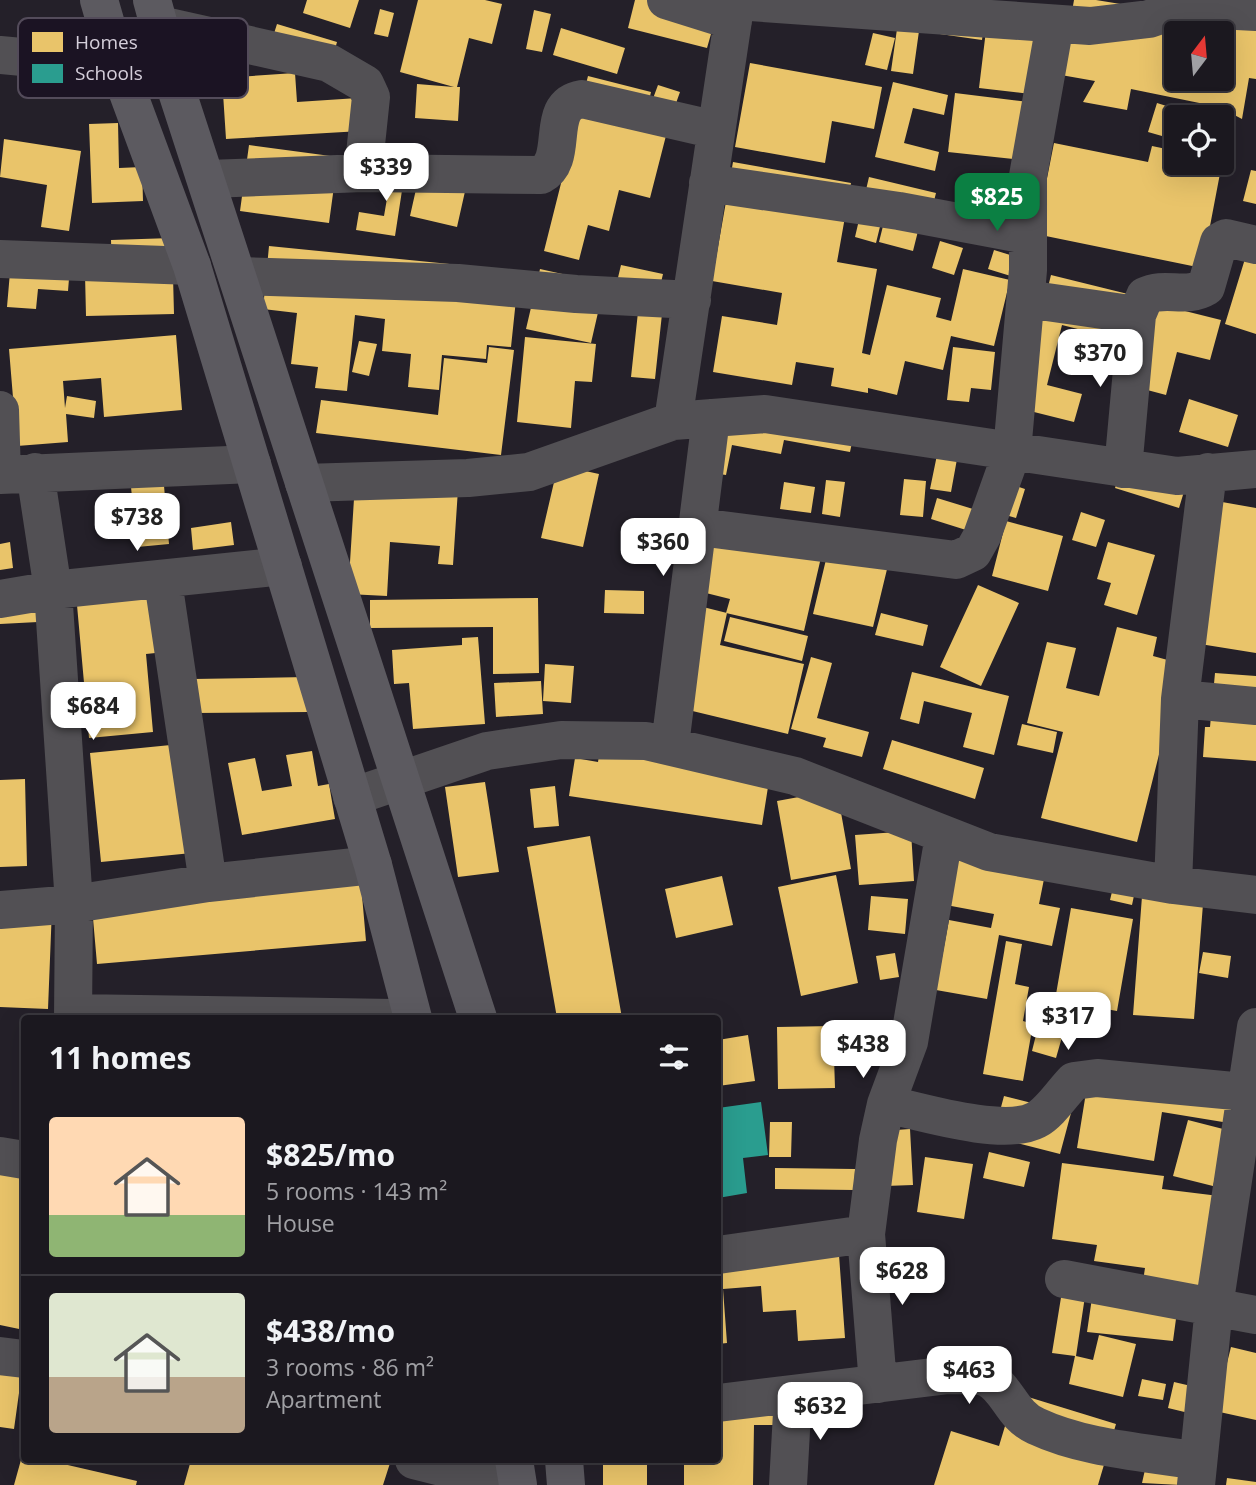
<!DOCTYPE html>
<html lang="en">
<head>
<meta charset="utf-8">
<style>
	:root { --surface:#1b181f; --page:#242128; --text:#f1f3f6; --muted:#a0a0a4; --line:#39373d; --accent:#0b8043 }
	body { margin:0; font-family:"Open Sans",sans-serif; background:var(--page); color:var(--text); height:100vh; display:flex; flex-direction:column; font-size:26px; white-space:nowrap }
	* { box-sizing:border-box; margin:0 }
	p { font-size:23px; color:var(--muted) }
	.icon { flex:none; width:38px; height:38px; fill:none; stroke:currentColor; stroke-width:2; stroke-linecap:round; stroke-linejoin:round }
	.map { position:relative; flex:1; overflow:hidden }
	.drawer { position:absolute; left:21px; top:1015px; width:700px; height:448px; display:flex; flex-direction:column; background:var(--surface); border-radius:7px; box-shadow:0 7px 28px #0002,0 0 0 2px var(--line) }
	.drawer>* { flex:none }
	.needle { width:46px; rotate:16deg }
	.buttons { position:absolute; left:1164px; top:21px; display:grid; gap:14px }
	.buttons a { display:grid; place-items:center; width:70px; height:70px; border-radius:7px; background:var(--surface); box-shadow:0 7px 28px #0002,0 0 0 2px var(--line); font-size:35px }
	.price { position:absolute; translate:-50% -60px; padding:0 16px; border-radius:14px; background:#fff; color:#222; font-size:23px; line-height:46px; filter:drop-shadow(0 2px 4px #0008) }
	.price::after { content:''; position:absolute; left:50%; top:42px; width:21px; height:16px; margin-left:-10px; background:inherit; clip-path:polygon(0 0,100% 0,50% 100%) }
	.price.current { background:var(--accent); color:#fff }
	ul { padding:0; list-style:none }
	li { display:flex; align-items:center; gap:21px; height:175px; padding:0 28px }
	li+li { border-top:2px solid var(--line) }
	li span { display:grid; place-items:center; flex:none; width:196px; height:140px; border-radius:7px; color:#555 }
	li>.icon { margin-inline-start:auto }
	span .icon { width:84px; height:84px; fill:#fffc; stroke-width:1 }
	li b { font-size:30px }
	h2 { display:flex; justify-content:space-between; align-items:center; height:84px; padding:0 28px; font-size:30px }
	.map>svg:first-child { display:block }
	.homes { fill:#e9c46a; fill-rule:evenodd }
	.schools { fill:#2a9d8f }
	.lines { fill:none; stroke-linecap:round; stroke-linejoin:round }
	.minor { stroke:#525054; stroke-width:38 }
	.primary { stroke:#5c5a60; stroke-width:38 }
	.key { fill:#1b1323; stroke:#534b5a; stroke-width:2 }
	.key-label { font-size:19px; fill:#d5cfdb }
</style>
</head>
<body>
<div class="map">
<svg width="1256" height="1485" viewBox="0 0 1256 1485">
	<rect width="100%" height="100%" fill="#242029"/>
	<path class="homes" d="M 307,0 L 359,0 L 350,28 L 303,13 Z
		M 418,0 L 485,0 L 502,4 L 492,44 L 469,38 L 457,87 L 460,87 L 458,121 L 415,118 L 417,84 L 454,87 L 400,72 Z
		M 635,0 L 706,0 L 717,13 L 707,48 L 628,28 Z
		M 1074,0 L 1096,0 L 1182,14 L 1256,0 L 1256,79 L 1249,78 L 1242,119 L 1219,107 L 1131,89 L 1127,110 L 1083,102 L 1095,81 L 1061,75 ZM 1176,33 L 1222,33 L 1222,79 L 1176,79 Z
		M 380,9 L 394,13 L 388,37 L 374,34 Z
		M 534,10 L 551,14 L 542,52 L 526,49 Z
		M 988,14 L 1047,21 L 1039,95 L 979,88 Z
		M 985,18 L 982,40 L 919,31 L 913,74 L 891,71 L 897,29 Z
		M 277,24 L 337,42 L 330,67 L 269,49 Z
		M 561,28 L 625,48 L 617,74 L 553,55 Z
		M 873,33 L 895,38 L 887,70 L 865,65 Z
		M 750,63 L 882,87 L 874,129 L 832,121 L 825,163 L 735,147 Z
		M 295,73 L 297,102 L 358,98 L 361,131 L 226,139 L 222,78 Z
		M 588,76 L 651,92 L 645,118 L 669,124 L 650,198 L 619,190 L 609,231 L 588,225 L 579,260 L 544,251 Z
		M 893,82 L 948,95 L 944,115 L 913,108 L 904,143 L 939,152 L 935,171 L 875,157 Z
		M 658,85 L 680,92 L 670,120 L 648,112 Z
		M 955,93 L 1029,102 L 1022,160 L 948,152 Z
		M 1157,103 L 1202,117 L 1176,117 L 1176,140 L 1148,132 Z
		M 118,123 L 119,168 L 142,167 L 143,201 L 92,203 L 89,124 Z
		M 4,139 L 81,151 L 69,231 L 41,227 L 47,185 L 0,177 Z
		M 1054,143 L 1148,162 L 1152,146 L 1176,151 L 1176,163 L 1222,163 L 1202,268 L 1036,234 Z
		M 249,145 L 338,157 L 329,223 L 240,211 Z
		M 733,162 L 851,183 L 837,262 L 877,269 L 862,353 L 870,355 L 887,285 L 941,298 L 936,317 L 951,321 L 963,269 L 1010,280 L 994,346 L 951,336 L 943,370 L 905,361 L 897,395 L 868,388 L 868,393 L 831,386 L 834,368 L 796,362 L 792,385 L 713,372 L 722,316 L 777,325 L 782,293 L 712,281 Z
		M 1251,170 L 1256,171 L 1256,204 L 1243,201 Z
		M 419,176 L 466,187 L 457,227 L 410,216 Z
		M 869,177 L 936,193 L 931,213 L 886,202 L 876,243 L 855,237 Z
		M 390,181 L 403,184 L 395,236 L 356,230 L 359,212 L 384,216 Z
		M 956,199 L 1012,208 L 1009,226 L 953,217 Z
		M 888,206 L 922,215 L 913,251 L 879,242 Z
		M 172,238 L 174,314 L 86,316 L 85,274 L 112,273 L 111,240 Z
		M 940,241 L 963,248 L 954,275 L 932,268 Z
		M 269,246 L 519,271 L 511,347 L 487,345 L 486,359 L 442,355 L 439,390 L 408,387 L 411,354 L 382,351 L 385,319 L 355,315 L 347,391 L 315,388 L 318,367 L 291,364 L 297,313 L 263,309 Z
		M 12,249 L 71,254 L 68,291 L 38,289 L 36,309 L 7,307 Z
		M 1248,249 L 1256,252 L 1256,334 L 1225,324 Z
		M 994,250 L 1033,262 L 1027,281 L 988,269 Z
		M 621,265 L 663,274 L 655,308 L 602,295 L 591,343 L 526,329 L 540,269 L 616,286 Z
		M 1051,275 L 1140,297 L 1129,342 L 1062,325 L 1047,385 L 1082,394 L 1074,422 L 1018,408 Z
		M 1157,304 L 1221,320 L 1210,360 L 1177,352 L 1166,395 L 1136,387 Z
		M 638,312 L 662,314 L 655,379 L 631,377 Z
		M 176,335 L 182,410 L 104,417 L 101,378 L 63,381 L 65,408 L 67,396 L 96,401 L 94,418 L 66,414 L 68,442 L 17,446 L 9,349 Z
		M 525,337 L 596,344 L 592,382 L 575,381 L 571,428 L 517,422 Z
		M 359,341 L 377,344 L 369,376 L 352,372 Z
		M 489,347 L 514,350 L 501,455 L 316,433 L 321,400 L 438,415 L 444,358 L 487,363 Z
		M 953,347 L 995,352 L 991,390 L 971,388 L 969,402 L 947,400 Z
		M 1189,399 L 1238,415 L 1228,447 L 1179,432 Z
		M 713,402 L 857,419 L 850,452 L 784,440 L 781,454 L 732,445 L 726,475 L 700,471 Z
		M 937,455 L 957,459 L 951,492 L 930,489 Z
		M 558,465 L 599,474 L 583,547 L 541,538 Z
		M 1123,465 L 1186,485 L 1179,508 L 1115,488 Z
		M 356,467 L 459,474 L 453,565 L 438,564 L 440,546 L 390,542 L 387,596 L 348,594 Z
		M 163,474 L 169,544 L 137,547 L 130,477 Z
		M 904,479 L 926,481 L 923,517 L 900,515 Z
		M 826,480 L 845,482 L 840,517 L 822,514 Z
		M 784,482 L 815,487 L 811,513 L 780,509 Z
		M 1004,482 L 1025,489 L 1016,518 L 995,512 Z
		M 937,498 L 973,509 L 966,530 L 931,519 Z
		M 1222,502 L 1256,508 L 1256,653 L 1200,644 Z
		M 1081,512 L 1105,520 L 1096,547 L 1072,540 Z
		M 1006,521 L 1063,536 L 1048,591 L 992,576 Z
		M 231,522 L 234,545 L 193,550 L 191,528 Z
		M 717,528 L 822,553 L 804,631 L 726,613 L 730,599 L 702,592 Z
		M 10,542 L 13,568 L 0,570 L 0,544 Z
		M 1108,542 L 1155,555 L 1137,615 L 1104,605 L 1111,583 L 1097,579 Z
		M 829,547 L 889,561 L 873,627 L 813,614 Z
		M 157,574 L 165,652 L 146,654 L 153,732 L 89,738 L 75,583 Z
		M 978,585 L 1019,603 L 981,686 L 940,667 Z
		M 605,590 L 644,591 L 644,614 L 604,613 Z
		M 538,598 L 539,673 L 493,674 L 493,627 L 370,628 L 370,600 Z
		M 37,599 L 38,622 L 0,624 L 0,600 Z
		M 703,607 L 727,613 L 720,645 L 804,664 L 788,734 L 680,708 Z
		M 881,613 L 928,625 L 923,646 L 875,635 Z
		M 730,617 L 808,636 L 802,661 L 724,641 Z
		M 1117,627 L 1157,637 L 1153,656 L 1175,662 L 1172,703 L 1137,842 L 1041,818 L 1063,732 L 1027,723 L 1047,642 L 1076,648 L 1066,688 L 1099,696 Z
		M 478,637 L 485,724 L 413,729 L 409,683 L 394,684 L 392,650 L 462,645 L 462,638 Z
		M 811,657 L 832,663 L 817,718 L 869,732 L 862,757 L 823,747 L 826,738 L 791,729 Z
		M 545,664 L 574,666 L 571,703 L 543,701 Z
		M 912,672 L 1009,696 L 994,755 L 963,747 L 972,713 L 924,701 L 919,724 L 900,719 Z
		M 1215,673 L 1256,676 L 1256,761 L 1203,757 L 1205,727 L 1210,727 Z
		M 307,677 L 308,712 L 194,713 L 193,679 Z
		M 541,681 L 543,714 L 496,717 L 494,683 Z
		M 1022,724 L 1057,732 L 1053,753 L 1017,745 Z
		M 892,740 L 984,768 L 975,799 L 883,769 Z
		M 601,742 L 771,768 L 762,825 L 569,796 L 575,758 L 598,762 Z
		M 191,743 L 202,852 L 101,862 L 90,753 Z
		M 312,751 L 318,786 L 329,784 L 335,819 L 242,835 L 228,763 L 255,758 L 262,791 L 292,786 L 286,755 Z
		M 25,779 L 27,866 L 0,867 L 0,780 Z
		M 485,782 L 499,872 L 458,877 L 445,787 Z
		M 555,786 L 559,826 L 534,828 L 530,789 Z
		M 837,790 L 851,869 L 791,880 L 777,801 Z
		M 911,831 L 914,881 L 859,885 L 855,835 Z
		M 590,836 L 622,1018 L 557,1018 L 527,847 Z
		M 956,853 L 1046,869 L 1039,904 L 1060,908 L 1052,946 L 999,935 L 987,999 L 936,990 L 949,920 L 991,928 L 994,914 L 946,905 Z
		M 359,861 L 366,941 L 97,964 L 90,884 Z
		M 1118,867 L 1139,872 L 1132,905 L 1110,900 Z
		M 1144,870 L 1203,904 L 1194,1019 L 1133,1015 Z
		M 836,875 L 858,983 L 801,996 L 778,887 Z
		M 722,876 L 733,925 L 676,938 L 665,889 Z
		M 871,896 L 908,899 L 905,934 L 868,930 Z
		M 0,905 L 52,908 L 48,1009 L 0,1007 Z
		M 1071,908 L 1133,919 L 1117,1011 L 1055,1000 Z
		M 1006,941 L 1022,944 L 1015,984 L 1029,987 L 1023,1021 L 1033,1024 L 1023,1081 L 983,1074 Z
		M 1203,952 L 1231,956 L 1228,978 L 1199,973 Z
		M 895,953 L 899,977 L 880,980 L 876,956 Z
		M 1039,1023 L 1064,1030 L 1056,1058 L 1032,1051 Z
		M 833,1026 L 835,1088 L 778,1089 L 777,1027 Z
		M 748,1035 L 755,1081 L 718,1086 L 718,1040 Z
		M 1090,1068 L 1236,1080 L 1229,1123 L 1162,1112 L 1154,1161 L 1077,1148 Z
		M 1004,1096 L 1071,1113 L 1060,1154 L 993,1137 Z
		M 1188,1120 L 1227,1130 L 1213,1186 L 1173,1176 Z
		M 770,1122 L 792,1122 L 791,1157 L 769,1157 Z
		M 910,1129 L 913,1185 L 885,1186 L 882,1131 Z
		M 989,1152 L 1030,1162 L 1024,1187 L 983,1178 Z
		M 0,1153 L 24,1158 L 24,1330 L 0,1325 Z
		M 925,1157 L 973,1164 L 964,1219 L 917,1212 Z
		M 1062,1163 L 1164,1176 L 1162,1189 L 1219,1196 L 1207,1289 L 1143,1281 L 1145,1268 L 1094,1261 L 1097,1245 L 1052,1239 Z
		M 775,1168 L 855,1169 L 854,1190 L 775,1189 Z
		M 838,1241 L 845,1338 L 798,1341 L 796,1310 L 763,1312 L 761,1286 L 723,1289 L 727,1343 L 718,1344 L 718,1249 Z
		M 1064,1279 L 1087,1283 L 1076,1356 L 1093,1360 L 1099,1335 L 1136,1344 L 1123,1397 L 1069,1384 L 1075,1356 L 1052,1353 Z
		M 1093,1291 L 1178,1304 L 1173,1341 L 1087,1332 Z
		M 1231,1347 L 1256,1353 L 1256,1420 L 1215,1411 Z
		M 0,1355 L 24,1357 L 14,1429 L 0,1427 Z
		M 1142,1379 L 1166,1384 L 1163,1400 L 1138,1396 Z
		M 1174,1382 L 1204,1389 L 1197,1415 L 1168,1408 Z
		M 1015,1393 L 1116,1424 L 1098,1485 L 934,1485 L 951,1431 L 999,1446 Z
		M 723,1401 L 775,1402 L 774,1425 L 754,1425 L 753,1485 L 684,1485 L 684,1460 L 718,1460 L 718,1428 L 723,1429 Z
		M 24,1449 L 24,1460 L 60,1460 L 59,1463 L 137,1481 L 136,1485 L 14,1485 Z
		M 1149,1452 L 1187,1462 L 1181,1485 L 1142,1483 Z
		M 191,1460 L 350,1460 L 360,1463 L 361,1460 L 391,1460 L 383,1485 L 184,1485 Z
		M 603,1460 L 647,1460 L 647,1485 L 603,1485 Z
		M 1227,1478 L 1256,1482 L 1256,1485 L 1226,1485 Z"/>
	<path class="schools" d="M 761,1102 L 768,1155 L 743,1158 L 747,1193 L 718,1198 L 718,1108 Z"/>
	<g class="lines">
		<path class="minor" d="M 666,0 L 733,21
			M 736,1 L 1090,26 L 1149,19 L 1181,8 L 1256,12
			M 160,25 L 329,63 L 365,84 L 371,97 L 363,173
			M 0,55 L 118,66
			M 208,179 L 363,173 L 541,175 C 571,159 543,105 582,99 L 716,130
			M 708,183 L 899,211 L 1027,235
			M 0,259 L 192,266
			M 238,276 L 458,283 L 576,294 L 692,300
			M 1026,299 L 1137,315 L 1145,296 C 1165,286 1186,299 1206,287 L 1219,242 L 1226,238 L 1256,245
			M 0,410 L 2,475
			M 673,421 L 736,0
			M 1123,469 L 1137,315
			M 35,472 L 53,590 L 74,904 L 73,1018
			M 0,475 L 252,464
			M 304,483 L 468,478 L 529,472 L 673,421 L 765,414 L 1177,476 L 1256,469
			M 699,527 L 956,560 L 973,552 L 982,536 L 1012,452 L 1028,270 L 1028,176 L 1055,24
			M 163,581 L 208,883
			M 0,599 L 53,590 L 283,566
			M 1180,699 L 1256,706
			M 670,745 L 711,418
			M 352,797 L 487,751 L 561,740 L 646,741 L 795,776 L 989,852 L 1173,885 L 1256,895
			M 1173,885 L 1180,699 L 1208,472
			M 0,910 L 74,904 L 208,883 L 373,865
			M 73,1013 L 394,1018
			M 886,1104 C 922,1112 1004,1137 1036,1120 C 1050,1113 1063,1092 1074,1081 L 1097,1078 L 1256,1093
			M 0,1156 L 24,1160
			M 866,1234 L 878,1384
			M 718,1255 L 866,1234 L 878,1140 L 886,1104 L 909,1042 L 944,836
			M 1064,1279 L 1256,1315
			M 0,1356 L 24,1359
			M 718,1403 L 949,1375 C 960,1376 977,1374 987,1378 C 1008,1388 1011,1415 1036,1426 C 1085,1449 1145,1452 1198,1461
			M 414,1460 L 512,1485
			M 788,1485 L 793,1395
			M 1196,1485 L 1214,1307 L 1256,1027"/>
		<path class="primary" d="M 99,0 L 118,66 L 192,266 L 373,865 L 413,1018
			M 152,0 L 178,95 L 478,1018
			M 514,1460 L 518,1485
			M 564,1460 L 566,1485"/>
	</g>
	<rect x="18" y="18" width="230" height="80" rx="10" class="key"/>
	<rect x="32" y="32" width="31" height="20" fill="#e9c46a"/>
	<rect x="32" y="64" width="31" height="19" fill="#2a9d8f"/>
	<g class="key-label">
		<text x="75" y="49">Homes</text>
		<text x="75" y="80">Schools</text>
	</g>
</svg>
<div class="buttons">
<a><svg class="needle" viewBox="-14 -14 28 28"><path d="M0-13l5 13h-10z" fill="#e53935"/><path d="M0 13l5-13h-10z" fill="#a0a0a4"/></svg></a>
<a><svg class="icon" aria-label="locate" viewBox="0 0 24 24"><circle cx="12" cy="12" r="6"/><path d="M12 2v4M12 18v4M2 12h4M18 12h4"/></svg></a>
</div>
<b class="price" style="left:386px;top:203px">$339</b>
<b class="price current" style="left:997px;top:233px">$825</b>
<b class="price" style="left:1100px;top:389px">$370</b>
<b class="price" style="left:137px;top:553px">$738</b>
<b class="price" style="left:663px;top:578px">$360</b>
<b class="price" style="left:93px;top:742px">$684</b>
<b class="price" style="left:1068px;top:1052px">$317</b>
<b class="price" style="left:863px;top:1080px">$438</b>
<b class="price" style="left:902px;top:1307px">$628</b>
<b class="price" style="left:969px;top:1406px">$463</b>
<b class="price" style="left:820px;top:1442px">$632</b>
<section class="drawer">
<h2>11 homes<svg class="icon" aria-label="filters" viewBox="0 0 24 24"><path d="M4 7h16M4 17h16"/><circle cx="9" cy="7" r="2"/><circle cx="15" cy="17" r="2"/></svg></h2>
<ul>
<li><span style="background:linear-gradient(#ffd9b3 70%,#8fb573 0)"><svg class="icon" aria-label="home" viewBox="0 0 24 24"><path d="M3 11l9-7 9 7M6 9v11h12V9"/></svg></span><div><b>$825/mo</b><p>5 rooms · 143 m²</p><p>House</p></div></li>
<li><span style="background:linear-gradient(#dfe7d0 60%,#b9a48a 0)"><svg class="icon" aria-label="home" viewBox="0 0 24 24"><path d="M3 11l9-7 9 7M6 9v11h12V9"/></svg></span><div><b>$438/mo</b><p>3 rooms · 86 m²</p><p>Apartment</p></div></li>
</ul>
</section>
</div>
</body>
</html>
